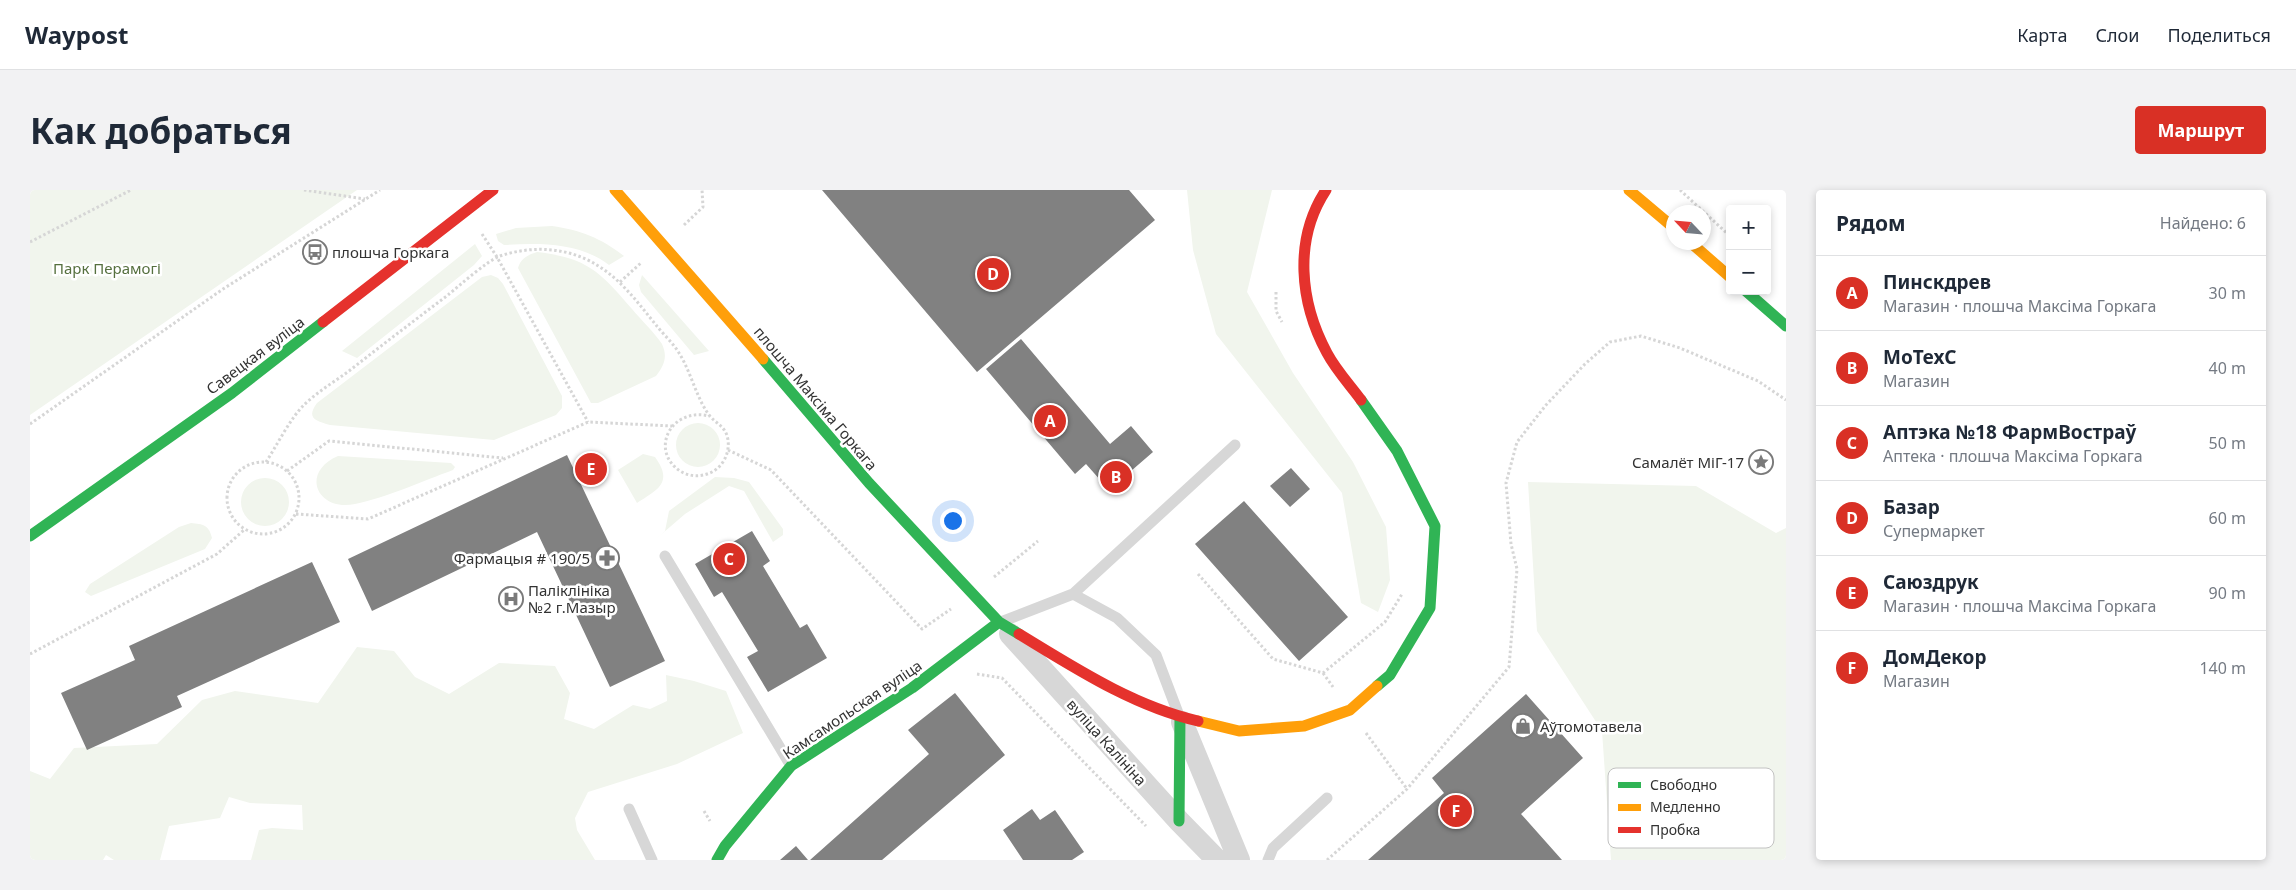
<!DOCTYPE html>
<html lang="ru">
<meta charset="utf-8">
<style>
body{margin:0;font-family:"Noto Sans",sans-serif;background:#f2f2f3;color:#1f2937}
.controls{position:absolute;right:15px;top:15px;display:grid;overflow:hidden;border-radius:5px;box-shadow:0 2px 8px #0003}
.controls button{width:45px;height:45px;display:grid;place-items:center;padding:0;border:0;border-bottom:1px solid #e0e1e3;background:#fff;color:#1f2937;font:25px sans-serif}
.compass{position:absolute;left:1636px;top:15px;width:45px;height:45px;border-radius:50%;background:#fff;box-shadow:0 2px 8px #0003;rotate:296deg}
.you{position:absolute;left:922px;top:330px;width:18px;height:18px;margin:-12px;border:4px solid #fff;border-radius:50%;background:#1a73e8;box-shadow:0 0 0 8px #1a73e833}
.badge{display:grid;place-items:center;width:32px;height:32px;border-radius:50%;background:#d93025;color:#fff;font-size:16px;font-weight:700}
.pin{position:absolute;translate:-50% -50%;border:2px solid #fff;box-shadow:0 1px 5px #0006}
.list{margin:0;padding:0;list-style:none}
h2{display:flex;justify-content:space-between;align-items:center;height:65px;margin:0;padding:0 20px;font-size:21px}
h2 small{font-size:16px;font-weight:400;color:#747a83}
.list li{display:grid;grid-template-columns:32px 1fr auto;gap:15px;align-items:center;box-sizing:border-box;height:75px;padding:0 20px;border-top:1px solid #e0e1e3}
.list b{display:block;font-size:19px;white-space:nowrap}
.list p{margin:0;font-size:16px;white-space:nowrap;color:#747a83}
.list em{font-size:16px;font-style:normal;color:#747a83}
.map{position:relative;flex:none;width:1756px;height:670px;overflow:hidden;border-radius:5px}
header{display:flex;align-items:center;gap:30px;box-sizing:border-box;height:70px;padding:0 25px;background:#fff;border-bottom:1px solid #e0e1e3}
header strong{font-size:24px}
nav{display:flex;gap:28px;margin-inline-start:auto;font-size:18px}
.intro{display:flex;align-items:center;justify-content:space-between;box-sizing:border-box;height:120px;padding:0 30px}
h1{margin:0;font-size:35px}
.button{padding:12px 22px;border-radius:5px;background:#d93025;color:#fff;font-size:18px;font-weight:700}
main{display:flex;gap:30px;padding:0 30px}
aside{flex:1;background:#fff;border-radius:5px;box-shadow:0 2px 8px #0003}
.map>svg:first-child{display:block}
.green{fill:#f1f5ed}
.building{fill:#818181}
.lines{fill:none;stroke-linecap:round;stroke-linejoin:round}
.path{stroke:#d6d6d6;stroke-width:3;stroke-dasharray:2.5 2.5;stroke-linecap:butt}
.lane{stroke:#d7d7d7;stroke-width:11}
.street{stroke:#d7d7d7;stroke-width:22}
.fast{stroke:#30b455;stroke-width:11}
.slow{stroke:#ff9f0a;stroke-width:11}
.jam{stroke:#e5322d;stroke-width:11}
.labels{text-anchor:middle;dominant-baseline:central;stroke-width:5;stroke-linejoin:round;paint-order:stroke}
.poi-label{font-size:15px;fill:#333;stroke:#fff;text-anchor:start}
.park-label{font-size:15px;fill:#56703f;stroke:#fff}
.street-label{font-size:15px;fill:#333;stroke:#fff}
.key{fill:#fff;stroke:#c2c2c2;stroke-width:1}
.key-label{font-size:14px;fill:#333}
</style>
<header>
<strong>Waypost</strong>
<nav><a>Карта</a><a>Слои</a><a>Поделиться</a></nav>
</header>
<div class="intro"><h1>Как добраться</h1><a class="button">Маршрут</a></div>
<main>
<div class="map">
<svg width="1756" height="670" viewBox="0 0 1756 670">
<rect width="100%" height="100%" fill="#fff"/>
<!-- green -->
<path class="green" d="M0 0H327L0 225Z
M1157 0H1242L1217 102 1263 183 1323 272 1356 337 1360 390 1348 422 1331 413 1312 303 1186 144 1163 60Z
M522 36C550 40 571 48 594 66L579 75C549 52 509 53 474 55L468 51 466 44 486 38Z
M445 54 452 66 444 75 327 168 312 161Z
M507 62C558 68 570 82 602 119 612 131 624 142 632 154 638 167 634 176 626 186L568 213H561L488 78C491 68 498 65 507 62Z
M461 85 468 88 473 94 532 206V218L526 225 464 250 300 235C285 231 276 228 287 213L452 87Z
M612 85 679 161 664 165 611 102 609 95Z
M646 255a22 22 0 1 1 44 0a22 22 0 1 1-44 0Z
M613 264 625 267C644 293 627 300 607 313L588 280Z
M308 266 421 273 425 277 423 280C393 291 355 308 325 314 288 322 269 283 308 266Z
M685 287 704 288 719 292 753 339V345L743 352 714 301 699 296 655 324 626 349 635 341 639 321Z
M211 312a24 24 0 1 1 48 0a24 24 0 1 1-48 0Z
M1498 292 1666 296 1746 343 1756 338V670H1581L1572 541 1507 441Z
M161 333C173 334 179 335 182 348L175 359 61 406 55 402 60 394 149 337Z
M327 457 364 461 385 487 419 504 469 473 525 476 540 503 534 529 564 539 603 515 620 519 637 511 636 485 664 491 696 501 713 543 647 574 558 602 545 628 547 640 565 670H221L229 640 242 638 273 640 272 615 220 613 199 607 190 628 139 636 130 670H84L76 665 73 670H0V581L20 589 44 558 127 554 172 510 205 501 288 513Z"/>
<!-- building -->
<path class="building" d="M792 0H1099L1125 30 947 182Z
M991 149 1080 254 1101 236 1123 262 1079 300 1056 274 1045 284 956 179Z
M537 265 635 471 580 497 507 342 342 421 318 369Z
M1261 278 1280 299 1260 317 1240 296Z
M1214 311 1318 427 1269 471 1165 354Z
M722 341 740 371 733 376 770 438 777 434 797 468 738 502 717 467 728 461 692 402 684 407 665 374Z
M282 372 310 432 147 506 152 517 57 560 31 503 105 470 99 456Z
M925 503 975 565 852 670H780L899 564 878 540Z
M1496 504 1553 568 1491 624 1532 670H1338L1414 603 1402 588Z
M1002 619 1010 630 1025 620 1054 662 1042 670H993L973 640Z
M766 656 778 670H750Z"/>
<g class="lines">
<!-- path -->
<path class="path" d="M274 0 335 9
M1650 0 1700 46
M654 35 673 17 672 0
M452 44 467 67 558 232
M0 52 101 0
M590 92 612 72
M1246 102V121L1252 132
M0 234 193 99 350 0
M698 260 741 280 892 439 921 419
M197 308a36 36 0 1 1 72 0a36 36 0 1 1-72 0Z
M236 272C246 257 261 227 274 215 287 202 304 192 319 181 352 155 385 130 418 105 430 95 457 71 470 66 503 55 540 57 570 77 593 92 609 114 626 135 633 144 643 153 649 163 661 182 666 207 679 225 686 234 696 236 698 250 700 265 691 280 677 284 668 287 658 286 650 281 619 260 641 217 679 226
M257 281 299 251 473 268
M266 324 338 329 558 232 642 236
M1168 384 1243 469 1293 483 1355 432 1372 404
M964 387 1008 351
M0 464 187 364 214 340
M1293 483 1303 497
M947 484 972 488 1116 636
M1336 543 1377 599
M674 621 680 631
M1297 670 1377 599 1479 477 1487 379 1481 354 1476 293 1487 252 1516 215 1555 174 1580 152 1611 146 1650 158 1728 191 1756 210"/>
<!-- lane -->
<path class="lane" d="M635 366 761 576
M1043 404 1205 255
M971 432 1043 404 1087 428 1126 465 1148 523
M599 619 622 670
M1238 670 1243 658 1297 608"/>
<!-- street -->
<path class="street" d="M980 444 1149 631 1187 670
M1152 532 1209 670"/>
<!-- fast -->
<path class="fast" d="M1716 101 1756 136
M733 169 839 293 969 432 989 444
M1331 210 1367 261 1405 336 1400 418 1360 485 1347 496
M0 346 202 203 293 132
M1149 631 1150 527
M687 670 695 656 761 576 882 498 969 432"/>
<!-- slow -->
<path class="slow" d="M585 0 733 169
M1599 0 1644 38
M1660 52 1700 87
M1168 531 1209 541 1274 536 1320 520 1347 496"/>
<!-- jam -->
<path class="jam" d="M1296 0C1263 50 1270 113 1297 163 1306 180 1320 195 1331 210
M293 132 463 0
M989 444C1045 478 1103 516 1168 531"/>
</g>
<!-- icons -->
<defs>
<symbol id="bus-ring" viewBox="-11 -11 22 22"><circle r="9.5" fill="#fff" stroke="#7a7a7a" stroke-width="1.5"/><path d="M-5-6H5V4H4V6H2V4H-2V6H-4V4H-5ZM-3.5-4V0h7V-4ZM-3.5 1.2v1.5H-2V1.2ZM2 1.2v1.5H3.5V1.2Z" fill="#7a7a7a"/></symbol>
<symbol id="sight-ring" viewBox="-11 -11 22 22"><circle r="9.5" fill="#fff" stroke="#7a7a7a" stroke-width="1.5"/><path d="M0-6L1.8-2.2L6-1.7L2.9 1.2L3.7 5.4L0 3.3L-3.7 5.4L-2.9 1.2L-6-1.7L-1.8-2.2Z" fill="#7a7a7a"/></symbol>
<symbol id="pharmacy-ring" viewBox="-11 -11 22 22"><circle r="9.5" fill="#fff" stroke="#7a7a7a" stroke-width="1.5"/><path d="M-2-6h4v4h4v4h-4v4h-4v-4h-4v-4h4Z" fill="#7a7a7a"/></symbol>
<symbol id="hospital-ring" viewBox="-11 -11 22 22"><circle r="9.5" fill="#fff" stroke="#7a7a7a" stroke-width="1.5"/><path d="M-5-5h3v3.5h4V-5h3V5h-3V1.5h-4V5h-3Z" fill="#7a7a7a"/></symbol>
<symbol id="shop-ring" viewBox="-11 -11 22 22"><circle r="9.5" fill="#fff" stroke="#7a7a7a" stroke-width="1.5"/><path d="M-5-2.5h2.3a2.7 3.5 0 0 1 5.4 0H5L5.5 6h-11ZM-1.5-2.5h3a1.5 2.3 0 0 0-3 0Z" fill="#7a7a7a"/></symbol>
</defs>
<g fill-rule="evenodd">
<use href="#bus-ring" x="271" y="48" width="28" height="28"/>
<use href="#sight-ring" x="1717" y="258" width="28" height="28"/>
<use href="#pharmacy-ring" x="563" y="354" width="28" height="28"/>
<use href="#hospital-ring" x="467" y="395" width="28" height="28"/>
<use href="#shop-ring" x="1479" y="522" width="28" height="28"/>
</g>
<g class="labels">
<!-- poi labels -->
<g class="poi-label">
<text x="302" y="62">плошча Горкага</text>
<text x="1714" y="272" text-anchor="end">Самалёт МіГ-17</text>
<text x="560" y="368" text-anchor="end">Фармацыя # 190/5</text>
<text x="498" y="400">Паліклініка<tspan x="498" dy="17">№2 г.Мазыр</tspan></text>
<text x="1510" y="536">Аўтомотавела</text>
</g>
<!-- park labels -->
<g class="park-label">
<text x="77" y="78">Парк Перамогі</text>
</g>
<!-- street labels -->
<g class="street-label">
<text transform="translate(225 165) rotate(-37)">Савецкая вуліца</text>
<text transform="translate(786 208) rotate(50)">плошча Максіма Горкага</text>
<text transform="translate(822 519) rotate(-34)">Камсамольская вуліца</text>
<text transform="translate(1077 552) rotate(48)">вуліца Калініна</text>
</g>
</g>
<!-- legend -->
<rect x="1578" y="578" width="166" height="80" rx="8" class="key"/>
<rect x="1588" y="592" width="23" height="6" fill="#30b455"/>
<rect x="1588" y="614" width="23" height="7" fill="#ff9f0a"/>
<rect x="1588" y="637" width="23" height="6" fill="#e5322d"/>
<g class="key-label">
<text x="1620" y="600">Свободно</text>
<text x="1620" y="622">Медленно</text>
<text x="1620" y="645">Пробка</text>
</g>
</svg>
<div class="controls">
<button>+</button>
<button>−</button>
</div>
<svg class="compass" viewBox="-18 -18 36 36"><path d="M0-13l5 13h-10z" fill="#e53935"/><path d="M0 13l5-13h-10z" fill="#747a83"/></svg>
<div class="you"></div>
<div class="pin badge" style="left:1020px;top:231px">A</div>
<div class="pin badge" style="left:1086px;top:287px">B</div>
<div class="pin badge" style="left:699px;top:369px">C</div>
<div class="pin badge" style="left:963px;top:84px">D</div>
<div class="pin badge" style="left:561px;top:279px">E</div>
<div class="pin badge" style="left:1426px;top:621px">F</div>
</div>
<aside>
<h2>Рядом<small>Найдено: 6</small></h2>
<ul class="list">
<li><span class="badge">A</span><div><b>Пинскдрев</b><p>Магазин · плошча Максіма Горкага</p></div><em>30 m</em></li>
<li><span class="badge">B</span><div><b>MoTexC</b><p>Магазин</p></div><em>40 m</em></li>
<li><span class="badge">C</span><div><b>Аптэка №18 ФармВостраў</b><p>Аптека · плошча Максіма Горкага</p></div><em>50 m</em></li>
<li><span class="badge">D</span><div><b>Базар</b><p>Супермаркет</p></div><em>60 m</em></li>
<li><span class="badge">E</span><div><b>Саюздрук</b><p>Магазин · плошча Максіма Горкага</p></div><em>90 m</em></li>
<li><span class="badge">F</span><div><b>ДомДекор</b><p>Магазин</p></div><em>140 m</em></li>
</ul>
</aside>
</main>
